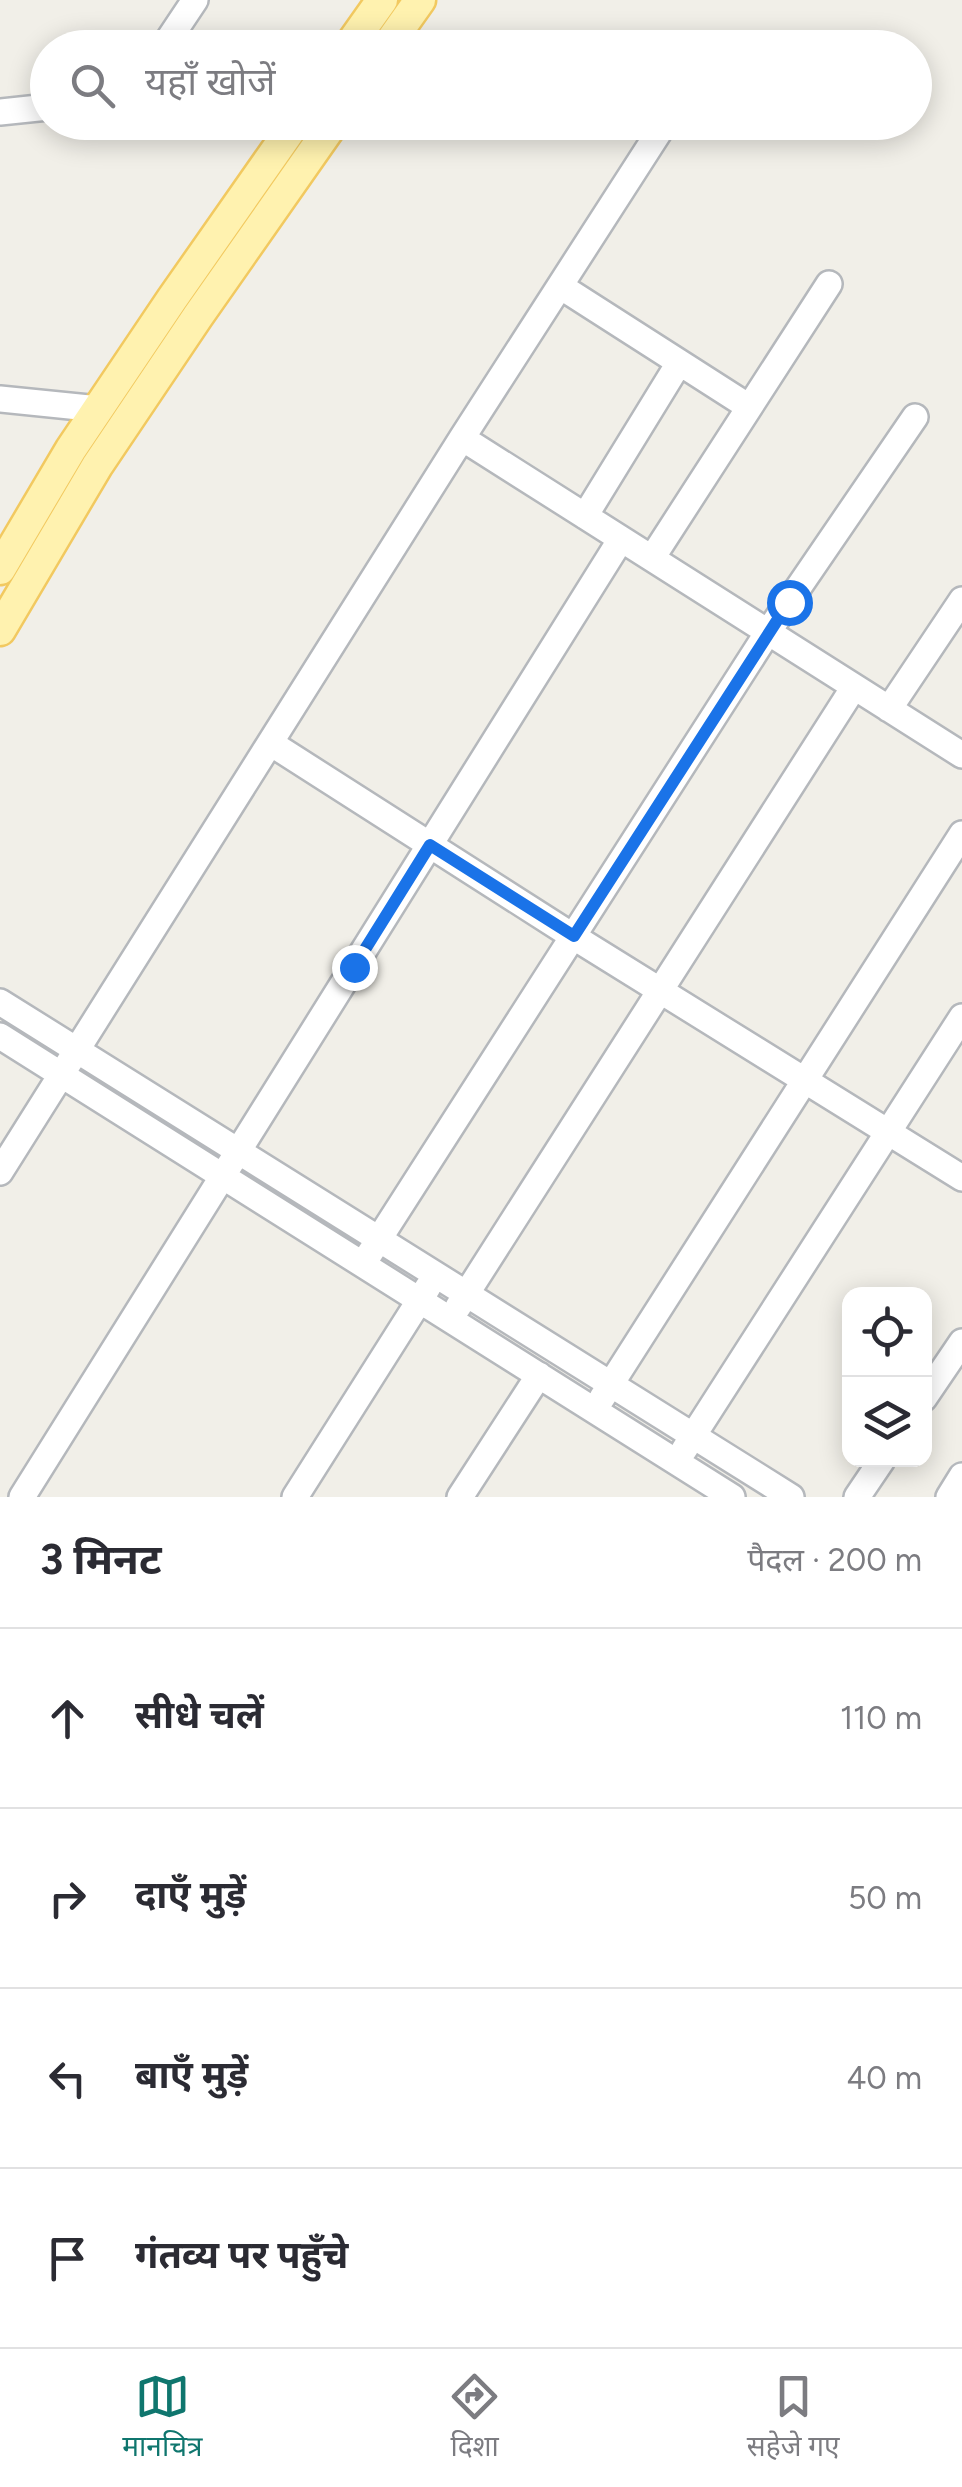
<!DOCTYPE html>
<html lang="hi">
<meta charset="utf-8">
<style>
body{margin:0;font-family:Figtree,"Noto Sans Devanagari",sans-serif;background:#f7f7f7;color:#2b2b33}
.controls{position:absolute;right:30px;bottom:30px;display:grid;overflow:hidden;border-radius:20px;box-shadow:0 5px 25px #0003}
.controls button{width:90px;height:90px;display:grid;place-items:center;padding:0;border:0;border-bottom:2px solid #e1e1e2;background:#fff;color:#2b2b33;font:50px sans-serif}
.stop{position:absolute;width:30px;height:30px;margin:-22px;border:8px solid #1a73e8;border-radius:50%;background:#fff}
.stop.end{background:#1a73e8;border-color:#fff;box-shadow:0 2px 10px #0008}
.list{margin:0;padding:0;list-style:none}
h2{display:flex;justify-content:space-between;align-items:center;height:130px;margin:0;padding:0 40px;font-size:42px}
h2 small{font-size:32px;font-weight:400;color:#7c7c81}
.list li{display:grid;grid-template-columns:65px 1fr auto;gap:30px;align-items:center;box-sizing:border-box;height:180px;padding:0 40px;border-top:2px solid #e1e1e2}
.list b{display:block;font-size:38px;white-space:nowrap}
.list em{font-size:32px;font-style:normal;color:#7c7c81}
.icon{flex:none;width:55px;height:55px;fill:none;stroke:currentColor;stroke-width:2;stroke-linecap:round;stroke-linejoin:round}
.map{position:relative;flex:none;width:962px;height:1497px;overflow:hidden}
.search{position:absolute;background:#fff;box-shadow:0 5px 25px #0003;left:30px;right:30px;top:30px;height:110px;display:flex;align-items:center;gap:25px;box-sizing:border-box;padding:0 35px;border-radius:55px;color:#7c7c81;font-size:38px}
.sheet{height:850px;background:#fff}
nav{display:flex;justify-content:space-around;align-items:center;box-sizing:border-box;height:140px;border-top:2px solid #e1e1e2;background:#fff;font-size:28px;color:#7c7c81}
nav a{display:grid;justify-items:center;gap:5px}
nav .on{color:#0f766e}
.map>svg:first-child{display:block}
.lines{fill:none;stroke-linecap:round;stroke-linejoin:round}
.minor-casing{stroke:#b5b8bc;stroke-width:30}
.major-casing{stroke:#f2c960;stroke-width:35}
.minor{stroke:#fff;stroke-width:25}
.major{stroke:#fff2af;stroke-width:30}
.route{stroke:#1a73e8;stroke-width:12}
</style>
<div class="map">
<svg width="962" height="1497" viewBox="0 0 962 1497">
<rect width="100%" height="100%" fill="#f1efe8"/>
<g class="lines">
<defs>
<path id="minor" d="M163 48 195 0
M0 112 48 107
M560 286 749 407
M0 399 99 409
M462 438 962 755
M585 516 679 363
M652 558 829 284
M889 709 962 600
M272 744 574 937 962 1178
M0 1002 791 1497
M0 1036 732 1497
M0 1172 462 438 659 132
M363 1264 768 632 915 417
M458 1307 854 687
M602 1398 962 834
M924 1398 962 1342
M684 1450 962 1017
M22 1497 621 539
M295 1497 428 1287
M460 1497 539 1375
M857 1497 882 1460
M949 1497 962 1476"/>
<path id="major" d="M348 48 382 0
M386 48 420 0
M0 569 71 449 172 299 296 122
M0 630 97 466 198 316 334 122"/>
</defs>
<!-- minor casing -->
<use href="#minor" class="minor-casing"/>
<!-- major casing -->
<use href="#major" class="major-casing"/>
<!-- minor -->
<use href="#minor" class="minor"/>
<!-- major -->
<use href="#major" class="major"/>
</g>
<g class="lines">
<!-- route -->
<path class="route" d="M354 967 430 845 574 936 789 602"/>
</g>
</svg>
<div class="controls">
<button><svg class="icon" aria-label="locate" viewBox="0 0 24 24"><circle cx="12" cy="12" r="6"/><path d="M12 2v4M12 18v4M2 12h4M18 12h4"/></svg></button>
<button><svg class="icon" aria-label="layers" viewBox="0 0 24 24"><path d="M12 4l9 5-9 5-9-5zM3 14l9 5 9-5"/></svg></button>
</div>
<div class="stop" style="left:789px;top:602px"></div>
<div class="stop end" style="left:354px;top:967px"></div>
<div class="search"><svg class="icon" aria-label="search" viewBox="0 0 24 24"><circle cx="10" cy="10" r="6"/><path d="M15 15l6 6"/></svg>यहाँ खोजें</div>
</div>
<section class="sheet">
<h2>3 मिनट<small>पैदल · 200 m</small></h2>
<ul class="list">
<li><svg class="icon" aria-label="ahead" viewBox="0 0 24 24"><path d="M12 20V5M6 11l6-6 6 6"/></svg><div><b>सीधे चलें</b></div><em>110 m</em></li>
<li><svg class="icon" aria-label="right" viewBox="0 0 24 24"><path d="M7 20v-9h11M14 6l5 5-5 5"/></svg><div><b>दाएँ मुड़ें</b></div><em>50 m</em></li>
<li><svg class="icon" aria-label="left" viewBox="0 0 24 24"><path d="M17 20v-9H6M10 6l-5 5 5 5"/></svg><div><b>बाएँ मुड़ें</b></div><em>40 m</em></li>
<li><svg class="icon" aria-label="arrive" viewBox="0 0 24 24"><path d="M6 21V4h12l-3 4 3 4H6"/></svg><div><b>गंतव्य पर पहुँचे</b></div></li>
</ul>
</section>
<nav>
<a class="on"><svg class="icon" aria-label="map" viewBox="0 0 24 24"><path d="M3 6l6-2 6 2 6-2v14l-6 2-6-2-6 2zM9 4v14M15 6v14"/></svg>मानचित्र</a>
<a><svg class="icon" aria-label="directions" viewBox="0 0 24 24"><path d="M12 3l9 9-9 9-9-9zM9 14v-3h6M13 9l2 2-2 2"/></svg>दिशा</a>
<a><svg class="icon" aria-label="saved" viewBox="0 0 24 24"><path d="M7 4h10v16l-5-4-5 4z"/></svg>सहेजे गए</a>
</nav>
